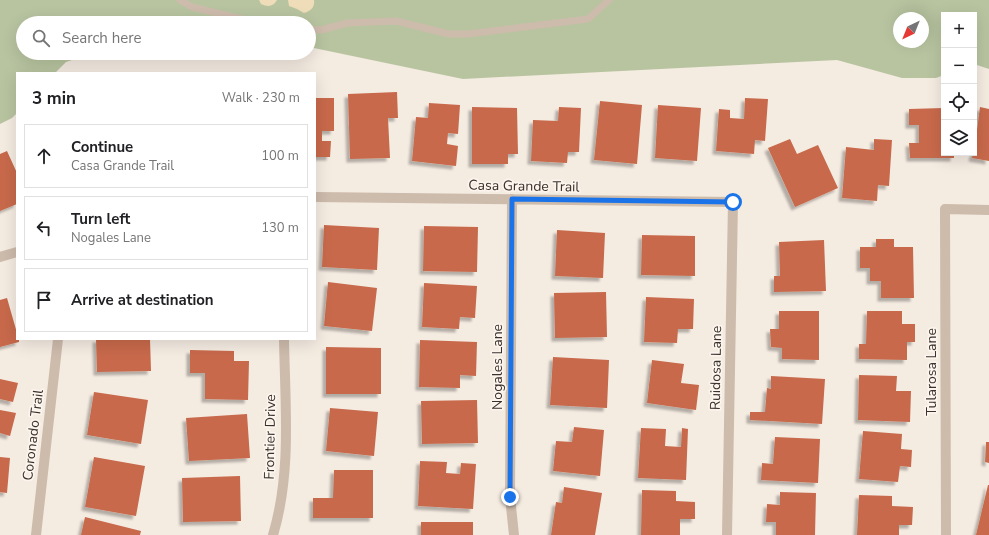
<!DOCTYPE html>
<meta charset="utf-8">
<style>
body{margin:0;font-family:"Nunito Sans",sans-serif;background:#f2f2f2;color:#202124}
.controls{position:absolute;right:12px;top:12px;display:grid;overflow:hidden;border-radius:0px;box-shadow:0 4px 16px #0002}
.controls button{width:36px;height:36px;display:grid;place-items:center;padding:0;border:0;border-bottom:1px solid #e0e0e0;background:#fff;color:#202124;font:20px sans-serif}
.compass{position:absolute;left:893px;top:12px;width:36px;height:36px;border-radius:50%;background:#fff;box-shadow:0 4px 16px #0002;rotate:223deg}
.stop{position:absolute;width:12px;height:12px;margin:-9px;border:3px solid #1a73e8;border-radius:50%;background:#fff}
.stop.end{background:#1a73e8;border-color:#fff;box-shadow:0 1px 4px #0008}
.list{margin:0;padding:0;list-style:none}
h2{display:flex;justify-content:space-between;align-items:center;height:52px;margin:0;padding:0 16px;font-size:17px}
h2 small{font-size:13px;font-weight:400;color:#757577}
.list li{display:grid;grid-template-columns:26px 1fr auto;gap:12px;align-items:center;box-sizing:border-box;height:64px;margin:0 8px 8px;padding:0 8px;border:1px solid #e0e0e0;border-radius:0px}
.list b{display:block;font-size:15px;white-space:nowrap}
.list p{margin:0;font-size:13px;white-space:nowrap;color:#757577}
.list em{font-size:13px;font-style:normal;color:#757577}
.icon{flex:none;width:22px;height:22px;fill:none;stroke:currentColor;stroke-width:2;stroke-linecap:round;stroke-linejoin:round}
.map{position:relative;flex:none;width:989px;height:535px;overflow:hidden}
.search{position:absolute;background:#fff;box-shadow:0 4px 16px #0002;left:16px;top:16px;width:300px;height:44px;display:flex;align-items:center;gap:10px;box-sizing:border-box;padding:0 14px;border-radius:22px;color:#757577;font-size:15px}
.panel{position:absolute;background:#fff;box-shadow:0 4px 16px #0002;left:16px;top:72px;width:300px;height:268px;border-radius:0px}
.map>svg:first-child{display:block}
.green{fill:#b8c4a0;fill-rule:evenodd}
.sand{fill:#efdcb8}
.building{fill:#c8694b;filter:url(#shadow)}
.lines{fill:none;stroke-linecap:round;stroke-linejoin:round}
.service{stroke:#cdbbac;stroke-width:7}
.minor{stroke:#cdbbac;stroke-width:10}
.route{stroke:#1a73e8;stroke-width:5}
.labels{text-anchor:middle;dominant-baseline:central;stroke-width:3.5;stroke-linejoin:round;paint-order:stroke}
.street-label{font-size:14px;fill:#3b302b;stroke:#fbf5ee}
</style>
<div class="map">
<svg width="989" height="535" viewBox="0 0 989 535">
<defs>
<filter id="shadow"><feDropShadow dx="-3.5" dy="3.5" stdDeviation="1" flood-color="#0004"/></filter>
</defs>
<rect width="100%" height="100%" fill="#f4ebe1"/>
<!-- green -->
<path class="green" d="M0 0H989V69L974 64V15H944V75L936 78H902L837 60 463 79 309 47V23H23V53H92L66 62 55 73H17V113L12 118 0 124ZM899 18H923V42H899Z"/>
<!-- sand -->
<path class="sand" d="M259 0H277C273 7 268 7 261 4Z
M288 0H314C315 7 311 11 304 13L297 9 289 6Z"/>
<!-- building -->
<path class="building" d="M397 92 398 118H388L390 158 350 159 348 94Z
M315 98H334V131H322V141H331L330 157H315Z
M745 98 768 99 765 141 755 140 754 154 716 151 719 109 730 110V118L744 119Z
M600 101 642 105 637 164 594 160Z
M429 103 460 105 458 134 448 133 447 144 458 146 456 166 412 161 416 117 428 118Z
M658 105 701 108 697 161 655 158Z
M472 107 517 108 518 154H508V164H472Z
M559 107 581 108 579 152H568L567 163 531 161 533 120 558 121Z
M980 107 989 109V161L972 158 973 153H974Z
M944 108V153H954V158H910L909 143H919V125H909V109Z
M790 139 797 154 818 145 838 188 795 207 768 148Z
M874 139 892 140 889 186 878 185 877 201 842 198 846 147 874 150Z
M7 151 17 173V204L0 211V154Z
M324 225 379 228 377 270 322 267Z
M424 226 478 227 477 272 423 271Z
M557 230 605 233 603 278 555 276Z
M642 235 695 236V276L641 275Z
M876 239H894V247H913L914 298H881V281H870V268H860V247H876Z
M824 240 826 291 774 292V276H780L779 242Z
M328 282 377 288 372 331 324 326Z
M424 283 477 286 475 318 460 317 459 329 422 327Z
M606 292 607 337 555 338 554 293Z
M646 297 694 299 693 329H678L677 343 644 342Z
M7 298 17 333V339H19V342L0 347V300Z
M779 311H819V360L782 359V348L771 347 770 329H779Z
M867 311H902V324H915V342H907V360L859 359V344H866Z
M96 339H150L151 371 97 372Z
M420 340 477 342 476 376 460 375V388L419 387Z
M326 347 381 348V394H326Z
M190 350 234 351V361H249L248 400 205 399V373H190Z
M553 357 609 360 607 408 550 405Z
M652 360 684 364 681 383 699 385 696 410 647 403Z
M859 375 897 376 896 391H911L910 422 858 420Z
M771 376 825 379 822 424 750 420V412H765L767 388 771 389Z
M0 379 18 383 13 402 0 399Z
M94 392 148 400 141 444 87 435Z
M477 400 478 443 422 444 421 401Z
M330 408 378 412 374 456 326 451Z
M0 410 16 413 10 436 0 433Z
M247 414 250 458 189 461 186 418Z
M574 427 604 430 600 476 553 471 556 441 572 442Z
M641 428 666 429 665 446 681 447 682 428 688 429 686 480 638 478Z
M863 431 902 434 901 449 912 450 911 467 900 466 898 482 859 479Z
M775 437 820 439 818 483 761 480 762 463 773 464Z
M986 442H989V463L985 462Z
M0 457 10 458 7 493 0 492Z
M94 457 145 466 136 516 85 507Z
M420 461 447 462 446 473 460 474 461 463 476 464 473 509 418 506Z
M334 470H373V518H313V498H333Z
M240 476 241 521 183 522 182 478Z
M988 485H989V535H976Z
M564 487 602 493 595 535H551L556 502 562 503Z
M642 490 676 491V501L695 502V519H680V535H641Z
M780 492 816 493 815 535H776V522H766L767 504 780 505Z
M859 495 892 496V506L913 507 912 525H899V535H857Z
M85 517 141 531 140 535H81Z
M421 522H473V535H421Z"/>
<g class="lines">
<!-- service -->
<path class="service" d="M180 0 192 7 258 23
M309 29 321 30 347 23 396 21 449 34H468L588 19 609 0"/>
<!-- minor -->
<path class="minor" d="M315 197 733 202 727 535
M512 199 510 497 514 535
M0 257 17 252
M36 535 58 339
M273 535C292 472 285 404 284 339
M946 535 945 209 989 210"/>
</g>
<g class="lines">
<!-- route -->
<path class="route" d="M510 497 512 199 733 202"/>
</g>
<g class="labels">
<!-- street labels -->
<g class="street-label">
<text transform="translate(524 186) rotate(1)">Casa Grande Trail</text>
<text transform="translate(497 367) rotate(-90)">Nogales Lane</text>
<text transform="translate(716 368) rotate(-89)">Ruidosa Lane</text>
<text transform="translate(931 372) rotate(-90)">Tularosa Lane</text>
<text transform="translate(33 435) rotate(-83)">Coronado Trail</text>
<text transform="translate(270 437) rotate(-89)">Frontier Drive</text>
</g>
</g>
</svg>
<div class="controls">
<button>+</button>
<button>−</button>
<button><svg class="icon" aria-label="locate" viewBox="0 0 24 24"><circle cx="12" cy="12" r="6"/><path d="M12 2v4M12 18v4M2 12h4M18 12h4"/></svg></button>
<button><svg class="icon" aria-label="layers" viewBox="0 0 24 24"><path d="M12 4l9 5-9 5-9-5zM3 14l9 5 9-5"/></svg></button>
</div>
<svg class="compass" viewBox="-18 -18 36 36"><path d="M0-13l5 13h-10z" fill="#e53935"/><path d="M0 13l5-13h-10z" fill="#757577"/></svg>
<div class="stop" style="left:733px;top:202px"></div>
<div class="stop end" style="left:510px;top:497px"></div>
<div class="search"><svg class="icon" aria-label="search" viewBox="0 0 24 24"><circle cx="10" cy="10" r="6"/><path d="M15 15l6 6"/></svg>Search here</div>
<section class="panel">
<h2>3 min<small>Walk · 230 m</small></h2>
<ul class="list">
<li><svg class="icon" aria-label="ahead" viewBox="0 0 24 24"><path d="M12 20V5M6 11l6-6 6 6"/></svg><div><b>Continue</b><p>Casa Grande Trail</p></div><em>100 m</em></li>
<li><svg class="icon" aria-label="left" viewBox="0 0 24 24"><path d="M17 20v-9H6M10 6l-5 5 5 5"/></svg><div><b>Turn left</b><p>Nogales Lane</p></div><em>130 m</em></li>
<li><svg class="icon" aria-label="arrive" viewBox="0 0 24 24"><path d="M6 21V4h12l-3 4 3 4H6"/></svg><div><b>Arrive at destination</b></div></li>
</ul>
</section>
</div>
